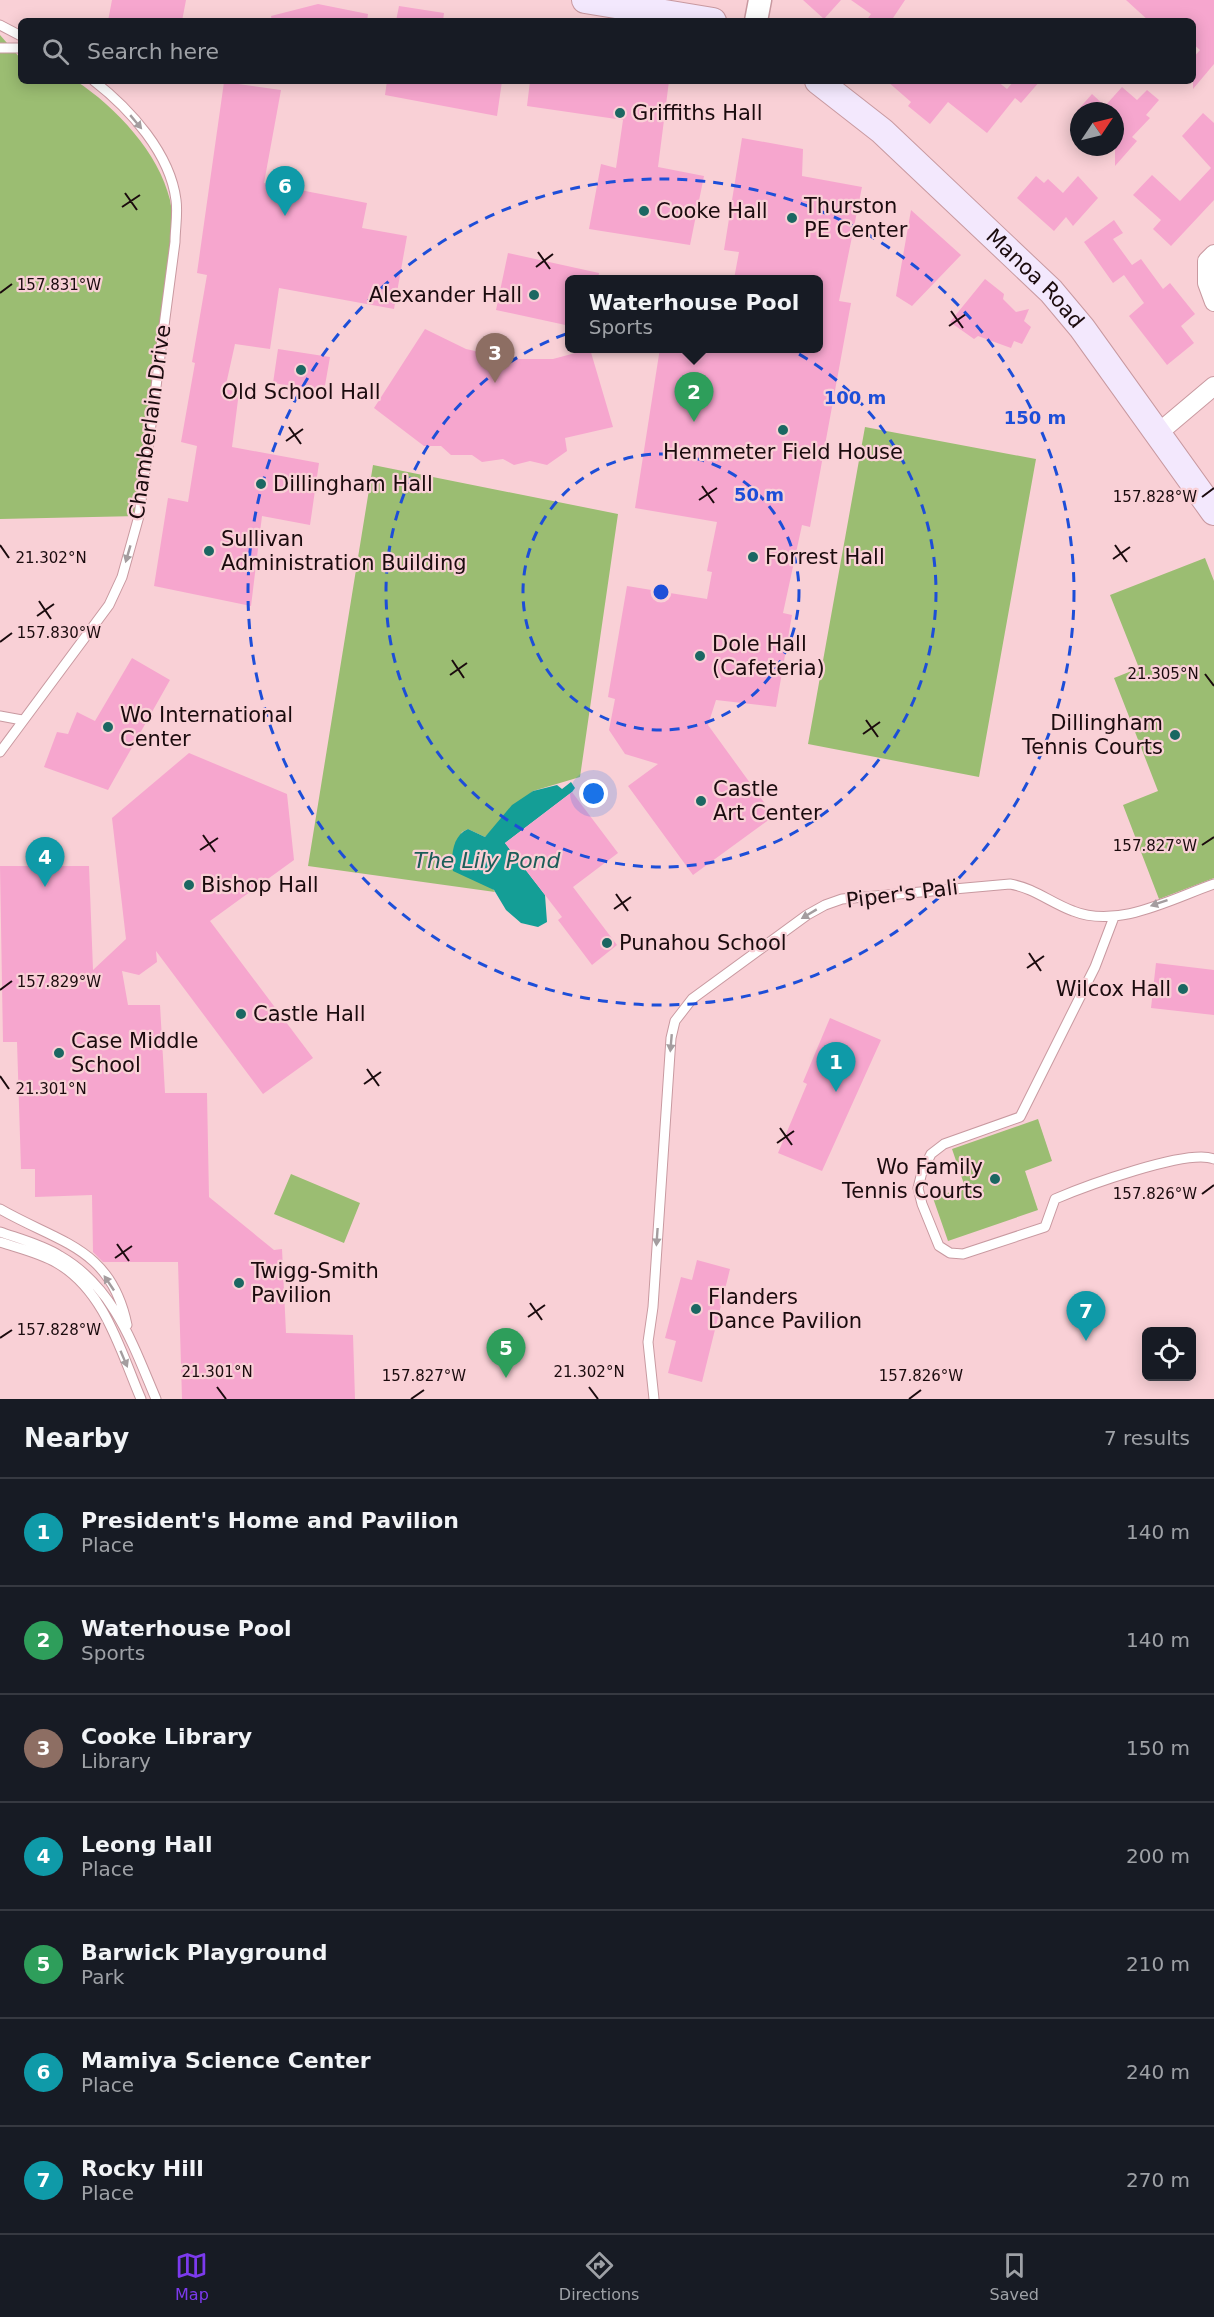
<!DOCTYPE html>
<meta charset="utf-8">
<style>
body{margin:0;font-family:"DejaVu Sans",sans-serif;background:#242831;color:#f1f3f6}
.controls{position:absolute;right:18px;bottom:18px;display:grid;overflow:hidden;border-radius:9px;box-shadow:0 3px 15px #0003}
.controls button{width:54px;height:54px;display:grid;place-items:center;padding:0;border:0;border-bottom:2px solid #363941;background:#171b24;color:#f1f3f6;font:30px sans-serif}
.compass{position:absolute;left:1070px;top:102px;width:54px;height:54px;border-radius:50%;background:#171b24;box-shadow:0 3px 15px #0003;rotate:55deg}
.you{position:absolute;left:594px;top:794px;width:21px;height:21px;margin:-15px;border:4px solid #fff;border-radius:50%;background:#1a73e8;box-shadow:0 0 0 9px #1a73e833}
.badge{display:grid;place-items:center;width:39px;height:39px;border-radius:50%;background:#7c3aed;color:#fff;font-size:20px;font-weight:700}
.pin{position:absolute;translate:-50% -50px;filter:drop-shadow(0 2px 3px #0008)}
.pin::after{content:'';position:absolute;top:32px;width:21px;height:18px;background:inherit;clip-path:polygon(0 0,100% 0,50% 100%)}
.popup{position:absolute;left:565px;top:275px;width:258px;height:78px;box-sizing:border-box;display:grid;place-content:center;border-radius:9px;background:#171b24;filter:drop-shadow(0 2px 4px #0005);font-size:20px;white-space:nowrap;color:#9ea1a6}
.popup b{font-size:22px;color:#f1f3f6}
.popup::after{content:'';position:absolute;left:50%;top:100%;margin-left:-12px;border:12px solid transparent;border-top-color:#171b24}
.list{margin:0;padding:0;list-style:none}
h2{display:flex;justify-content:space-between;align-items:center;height:78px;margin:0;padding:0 24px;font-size:26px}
h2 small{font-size:20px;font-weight:400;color:#9ea1a6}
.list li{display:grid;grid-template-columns:39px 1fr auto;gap:18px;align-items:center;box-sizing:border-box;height:108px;padding:0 24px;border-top:2px solid #363941}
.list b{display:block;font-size:22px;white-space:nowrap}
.list p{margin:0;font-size:20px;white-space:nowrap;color:#9ea1a6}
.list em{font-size:20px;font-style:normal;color:#9ea1a6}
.icon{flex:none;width:33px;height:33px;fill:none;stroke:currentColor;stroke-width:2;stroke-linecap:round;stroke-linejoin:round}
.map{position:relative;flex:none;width:1214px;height:1399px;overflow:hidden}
.search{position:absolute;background:#171b24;box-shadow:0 3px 15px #0003;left:18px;right:18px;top:18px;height:66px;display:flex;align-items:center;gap:15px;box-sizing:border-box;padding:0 21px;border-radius:9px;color:#9ea1a6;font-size:22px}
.sheet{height:834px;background:#171b24}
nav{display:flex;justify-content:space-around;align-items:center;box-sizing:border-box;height:84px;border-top:2px solid #363941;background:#171b24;font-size:16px;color:#9ea1a6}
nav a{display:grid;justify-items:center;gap:3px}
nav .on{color:#7c3aed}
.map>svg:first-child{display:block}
.green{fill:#9bbd72}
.water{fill:#149e96}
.building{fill:#f6a6ce}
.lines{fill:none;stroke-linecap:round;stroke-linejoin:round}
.service-casing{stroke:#c899a0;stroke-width:11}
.minor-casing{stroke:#c899a0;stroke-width:20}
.tertiary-casing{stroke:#c899a0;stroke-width:25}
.secondary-casing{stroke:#c899a0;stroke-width:28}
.service{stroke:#fff;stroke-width:9}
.minor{stroke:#fff;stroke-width:18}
.tertiary{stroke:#fff;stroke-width:22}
.secondary{stroke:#f3e8fd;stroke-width:26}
.oneway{fill:#a49d9f}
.ticks{fill:none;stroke:#1b0b0e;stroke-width:2}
.ring{fill:none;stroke:#1d4ed8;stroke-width:3;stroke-dasharray:10 8}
.poi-dot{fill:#1b6762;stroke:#f9d0d6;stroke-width:2}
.labels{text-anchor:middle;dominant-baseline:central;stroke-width:4.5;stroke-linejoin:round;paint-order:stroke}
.poi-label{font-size:21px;fill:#1b0b0e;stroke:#f9d0d6;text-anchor:start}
.street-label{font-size:21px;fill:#1b0b0e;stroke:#f9d0d6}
.water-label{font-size:22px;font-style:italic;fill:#1b5d58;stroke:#f9d0d6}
.ticks-label{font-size:15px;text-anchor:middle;fill:#1b0b0e;stroke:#f9d0d6;stroke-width:4.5;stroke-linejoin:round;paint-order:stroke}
.centre{fill:#1d4ed8;stroke:#f9d0d6;stroke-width:3}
.ring-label{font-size:18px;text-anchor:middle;font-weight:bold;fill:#1d4ed8;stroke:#f9d0d6;stroke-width:4.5;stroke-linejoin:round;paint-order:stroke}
</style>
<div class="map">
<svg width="1214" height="1399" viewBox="0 0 1214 1399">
<rect width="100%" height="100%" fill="#f9d0d6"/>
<!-- green -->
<path class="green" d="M0 35 21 59V81H76C116 107 159 153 170 200 173 214 173 228 175 242L139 516 0 519Z
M865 427 1036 459 979 777 808 744Z
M373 465 618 514 580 777 533 791 485 837 468 829 462 832 457 842 495 892 308 866Z
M1205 558 1214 581V878L1159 899 1123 805 1158 791 1114 678 1139 668 1110 595Z
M1038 1119 1052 1161 1025 1171 1038 1210 948 1241 933 1198 965 1187 952 1149Z
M291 1174 360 1203 344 1243 274 1214Z"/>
<!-- water -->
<path class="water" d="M571 782 575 788 572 792 505 843 545 895 547 922 538 927 521 923 506 910 494 890 453 871C451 856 452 836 468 829L485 837 512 805 533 791 557 785 562 789Z"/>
<!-- building -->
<path class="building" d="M112 0H186L182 21H108Z
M803 0H841L824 19Z
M851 0H905L891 21H866L871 14Z
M1126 0H1214V64L1193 89V58L1200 50 1193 44V21H1149Z
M318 4 368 14 367 21H272L271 16Z
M399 6 444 13 443 21H396Z
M387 81H502L497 116 385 95Z
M530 81H669L658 167 704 176 690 245 589 229 601 164 616 168 623 120 527 106Z
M887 81H997L1007 89 1014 81H1040L1021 103 1015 98 987 133 948 102 930 124 908 106 911 102Z
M224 82 281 90 264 183 367 203 362 228 407 236 394 309 279 288 270 349 235 344 225 389 239 392 232 447 319 463 310 525 262 516 251 606 154 586 168 498 188 502 197 446 181 442 195 363 192 362 207 275 197 273Z
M1122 87 1137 100 1147 90 1159 100 1146 115 1150 118 1132 137 1137 141 1115 166V111H1077L1092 94 1105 106Z
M1203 113 1214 123V200L1171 246 1153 229 1161 220 1133 195 1152 175 1180 201 1211 168 1182 136Z
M742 138 803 149 802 176 862 187 839 301 851 303 810 527 802 525 783 613 792 615 776 707 716 700 708 725 774 816 693 875 628 786 658 764 625 754 609 730 615 699 608 697 627 586 707 599 712 572 707 571 717 522 635 508 660 348H819V279H734L739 252 724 250Z
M1036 176 1044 183 1048 179 1063 193 1078 176 1098 198 1073 226 1066 217 1054 231 1017 198Z
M911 210 961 255 912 306 896 296Z
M1114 220 1123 233 1113 239 1132 265 1141 259 1163 289 1170 283 1195 314 1181 326 1194 343 1167 365 1129 316 1144 303 1124 275 1113 283 1084 242Z
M508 253 599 273 598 279H570V326L496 310Z
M985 279 1004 294 1003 299 1016 312 1029 309 1024 321 1031 327 1022 344 1014 341 1011 348 978 336 974 339 950 322Z
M425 329 466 349 511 359H553L590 349 613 427 565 438 567 451 547 465 530 461 514 465 503 459 482 462 472 455H451L441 446H424L374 408Z
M278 349 330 357 324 391 273 383Z
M132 658 170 680 108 790 44 767 57 732 68 734 77 712 95 721Z
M189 753 287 794 294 860 210 921 313 1058 263 1094 156 951 157 962 139 975 122 971 128 1005H160L165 1093H207L209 1197 274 1250 282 1249 286 1333 353 1335 355 1399H182L178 1262H103L93 1252 92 1195 35 1197V1169H21L17 1042H3L0 866H89L93 970 126 939 112 818Z
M572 792 618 853 573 887 617 945 592 965 558 920 562 917 505 843Z
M1156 963 1214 970V1015L1151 1008Z
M830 1018 881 1040 822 1171 778 1153 807 1084 803 1082Z
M697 1260 730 1269 702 1382 668 1373 676 1341 665 1338 681 1277 692 1280Z"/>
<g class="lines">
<defs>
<path id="service" d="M0 25 21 36
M0 48H21
M0 716 22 720
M0 752 109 605 122 577 139 516 175 242C175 229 178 214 176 200 170 153 130 109 94 81
M1114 917 1095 967 1020 1117 944 1144 931 1154 922 1172 918 1188 922 1204 939 1246 950 1253 963 1254 1045 1227 1055 1199C1083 1187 1188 1148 1214 1159
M0 1209C59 1243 111 1247 127 1325
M0 1232C20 1239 43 1245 60 1256 114 1287 133 1345 156 1399
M0 1242C18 1248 40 1253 57 1263 105 1291 120 1350 141 1399
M654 1399 648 1342 653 1307 671 1038 675 1021 692 999 807 915 825 905 842 899 1010 884C1034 888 1051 903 1073 911 1118 929 1171 899 1214 884"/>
<path id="minor" d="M1214 254 1207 261V283L1214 302
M1157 434 1214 386"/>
<path id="tertiary" d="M756 21 760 0"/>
<g id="secondary">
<path d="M585 0 713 21"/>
<path id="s1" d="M818 81 882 131 1051 291 1082 328 1214 512"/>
</g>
</defs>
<!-- service casing -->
<use href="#service" class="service-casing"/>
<!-- minor casing -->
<use href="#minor" class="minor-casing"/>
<!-- tertiary casing -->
<use href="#tertiary" class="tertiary-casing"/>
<!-- secondary casing -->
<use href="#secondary" class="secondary-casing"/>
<!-- service -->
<use href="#service" class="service"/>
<!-- minor -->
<use href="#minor" class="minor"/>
<!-- tertiary -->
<use href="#tertiary" class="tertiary"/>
<!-- secondary -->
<use href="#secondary" class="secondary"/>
</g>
<!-- one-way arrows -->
<defs><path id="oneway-solid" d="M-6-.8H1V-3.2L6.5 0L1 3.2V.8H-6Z" transform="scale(1.5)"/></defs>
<g class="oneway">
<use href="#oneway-solid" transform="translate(136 122) rotate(50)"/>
<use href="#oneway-solid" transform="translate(128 554) rotate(106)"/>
<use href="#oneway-solid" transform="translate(1159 903) rotate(161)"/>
<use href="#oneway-solid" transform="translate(809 914) rotate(149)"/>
<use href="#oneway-solid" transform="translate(671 1043) rotate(95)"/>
<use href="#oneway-solid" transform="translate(657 1237) rotate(94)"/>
<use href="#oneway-solid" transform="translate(109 1283) rotate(-124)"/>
<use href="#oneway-solid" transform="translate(124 1359) rotate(67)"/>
</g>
<!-- ticks -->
<path class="ticks" d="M125 193 137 210M122 207 140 195M538 252 550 269M536 267 553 254M0 293 12 284M951 311 963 328M949 326 966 314M289 427 301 444M286 441 303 429M702 486 714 503M1202 497 1214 488M699 500 717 488M0 545 9 558M1115 545 1127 562M1113 559 1130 547M39 601 51 619M37 616 54 604M0 642 12 633M452 660 464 678M1205 674 1214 686M450 675 467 663M866 720 878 737M863 734 880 722M203 835 215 852M1202 845 1214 837M200 850 218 838M616 894 628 911M614 909 631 897M1029 953 1041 971M1027 968 1044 956M0 990 12 981M367 1069 379 1086M0 1076 9 1089M364 1084 381 1072M780 1128 792 1145M777 1143 794 1131M1202 1194 1214 1185M117 1244 129 1261M115 1258 132 1246M530 1303 542 1320M528 1317 545 1305M0 1338 12 1330M217 1387 226 1399M589 1387 598 1399M411 1399 424 1390M909 1399 921 1390"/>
<!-- distance rings -->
<g class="ring">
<circle cx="661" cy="592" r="138"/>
<circle cx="661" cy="592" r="275"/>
<circle cx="661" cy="592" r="413"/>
</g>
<!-- markers -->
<g class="poi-dot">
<circle cx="620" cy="113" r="6"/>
<circle cx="644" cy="211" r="6"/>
<circle cx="792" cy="218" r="6"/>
<circle cx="534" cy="295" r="6"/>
<circle cx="301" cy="370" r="6"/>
<circle cx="783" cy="430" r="6"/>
<circle cx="261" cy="484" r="6"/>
<circle cx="209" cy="551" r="6"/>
<circle cx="753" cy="557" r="6"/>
<circle cx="700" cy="656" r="6"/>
<circle cx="108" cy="727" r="6"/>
<circle cx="1175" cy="735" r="6"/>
<circle cx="701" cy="801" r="6"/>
<circle cx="189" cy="885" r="6"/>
<circle cx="607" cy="943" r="6"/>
<circle cx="1183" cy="989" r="6"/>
<circle cx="241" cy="1014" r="6"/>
<circle cx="59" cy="1053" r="6"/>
<circle cx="995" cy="1179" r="6"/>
<circle cx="239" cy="1283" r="6"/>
<circle cx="696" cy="1309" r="6"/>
</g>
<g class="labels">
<!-- poi labels -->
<g class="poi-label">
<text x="632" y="113">Griffiths Hall</text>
<text x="804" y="206">Thurston<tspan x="804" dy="24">PE Center</tspan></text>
<text x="656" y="211">Cooke Hall</text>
<text x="522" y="295" text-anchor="end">Alexander Hall</text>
<text x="301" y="392" text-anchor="middle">Old School Hall</text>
<text x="783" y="452" text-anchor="middle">Hemmeter Field House</text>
<text x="273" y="484">Dillingham Hall</text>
<text x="221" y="539">Sullivan<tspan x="221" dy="24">Administration Building</tspan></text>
<text x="765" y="557">Forrest Hall</text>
<text x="712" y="644">Dole Hall<tspan x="712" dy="24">(Cafeteria)</tspan></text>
<text x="120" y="715">Wo International<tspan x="120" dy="24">Center</tspan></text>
<text x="1163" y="723" text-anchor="end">Dillingham<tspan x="1163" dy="24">Tennis Courts</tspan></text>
<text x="713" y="789">Castle<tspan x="713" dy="24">Art Center</tspan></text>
<text x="201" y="885">Bishop Hall</text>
<text x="619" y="943">Punahou School</text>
<text x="1171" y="989" text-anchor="end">Wilcox Hall</text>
<text x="253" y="1014">Castle Hall</text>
<text x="71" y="1041">Case Middle<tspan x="71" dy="24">School</tspan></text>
<text x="983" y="1167" text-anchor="end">Wo Family<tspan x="983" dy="24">Tennis Courts</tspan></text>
<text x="251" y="1271">Twigg-Smith<tspan x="251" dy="24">Pavilion</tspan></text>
<text x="708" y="1297">Flanders<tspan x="708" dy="24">Dance Pavilion</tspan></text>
</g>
<!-- street labels -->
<g class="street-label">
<text stroke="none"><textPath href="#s1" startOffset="294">Manoa Road</textPath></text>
<text transform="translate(150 422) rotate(-82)">Chamberlain Drive</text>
<text transform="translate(902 894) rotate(-7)">Piper's Pali</text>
</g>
<!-- water labels -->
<g class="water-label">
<text x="487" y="860">The Lily Pond</text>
</g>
</g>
<g class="ticks-label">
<text x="59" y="290">157.831°W</text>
<text x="1155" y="502">157.828°W</text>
<text x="51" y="563">21.302°N</text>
<text x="59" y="638">157.830°W</text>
<text x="1163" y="679">21.305°N</text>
<text x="1155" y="851">157.827°W</text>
<text x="59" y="987">157.829°W</text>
<text x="51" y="1094">21.301°N</text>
<text x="1155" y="1199">157.826°W</text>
<text x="59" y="1335">157.828°W</text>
<text x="217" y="1377">21.301°N</text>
<text x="589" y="1377">21.302°N</text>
<text x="424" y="1381">157.827°W</text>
<text x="921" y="1381">157.826°W</text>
</g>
<circle cx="661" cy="592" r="9" class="centre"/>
<g class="ring-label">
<text x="855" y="404">100 m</text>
<text x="1035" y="424">150 m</text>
<text x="759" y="501">50 m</text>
</g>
</svg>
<div class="controls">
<button><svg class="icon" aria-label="locate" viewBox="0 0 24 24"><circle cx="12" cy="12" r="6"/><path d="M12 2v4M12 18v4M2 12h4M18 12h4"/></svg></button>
</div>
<svg class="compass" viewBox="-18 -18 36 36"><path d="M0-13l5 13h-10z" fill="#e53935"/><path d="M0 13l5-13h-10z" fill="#9ea1a6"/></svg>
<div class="you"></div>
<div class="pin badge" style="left:836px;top:1092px;background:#0f9aa8">1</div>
<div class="pin badge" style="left:694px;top:422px;background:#2e9e5b">2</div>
<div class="popup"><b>Waterhouse Pool</b>Sports</div>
<div class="pin badge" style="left:495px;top:383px;background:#8d6e63">3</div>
<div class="pin badge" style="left:45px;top:887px;background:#0f9aa8">4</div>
<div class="pin badge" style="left:506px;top:1378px;background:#2e9e5b">5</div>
<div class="pin badge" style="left:285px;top:216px;background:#0f9aa8">6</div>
<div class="pin badge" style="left:1086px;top:1341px;background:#0f9aa8">7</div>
<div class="search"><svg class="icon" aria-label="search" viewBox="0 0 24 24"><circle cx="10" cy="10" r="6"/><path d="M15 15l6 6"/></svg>Search here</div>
</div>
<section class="sheet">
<h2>Nearby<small>7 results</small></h2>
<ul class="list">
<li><span class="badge" style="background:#0f9aa8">1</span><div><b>President's Home and Pavilion</b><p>Place</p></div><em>140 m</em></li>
<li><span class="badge" style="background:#2e9e5b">2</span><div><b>Waterhouse Pool</b><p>Sports</p></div><em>140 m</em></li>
<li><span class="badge" style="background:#8d6e63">3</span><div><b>Cooke Library</b><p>Library</p></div><em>150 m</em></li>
<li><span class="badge" style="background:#0f9aa8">4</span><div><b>Leong Hall</b><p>Place</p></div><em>200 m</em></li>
<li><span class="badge" style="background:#2e9e5b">5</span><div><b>Barwick Playground</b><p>Park</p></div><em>210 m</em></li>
<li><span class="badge" style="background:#0f9aa8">6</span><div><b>Mamiya Science Center</b><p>Place</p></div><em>240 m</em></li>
<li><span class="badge" style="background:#0f9aa8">7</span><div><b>Rocky Hill</b><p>Place</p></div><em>270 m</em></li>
</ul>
</section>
<nav>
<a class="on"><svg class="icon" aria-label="map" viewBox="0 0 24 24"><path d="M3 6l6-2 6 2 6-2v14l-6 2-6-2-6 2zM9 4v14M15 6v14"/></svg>Map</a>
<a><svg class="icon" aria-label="directions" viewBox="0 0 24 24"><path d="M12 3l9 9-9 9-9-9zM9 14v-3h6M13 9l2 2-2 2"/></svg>Directions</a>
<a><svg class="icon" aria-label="saved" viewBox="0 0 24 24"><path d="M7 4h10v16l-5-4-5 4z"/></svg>Saved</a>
</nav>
